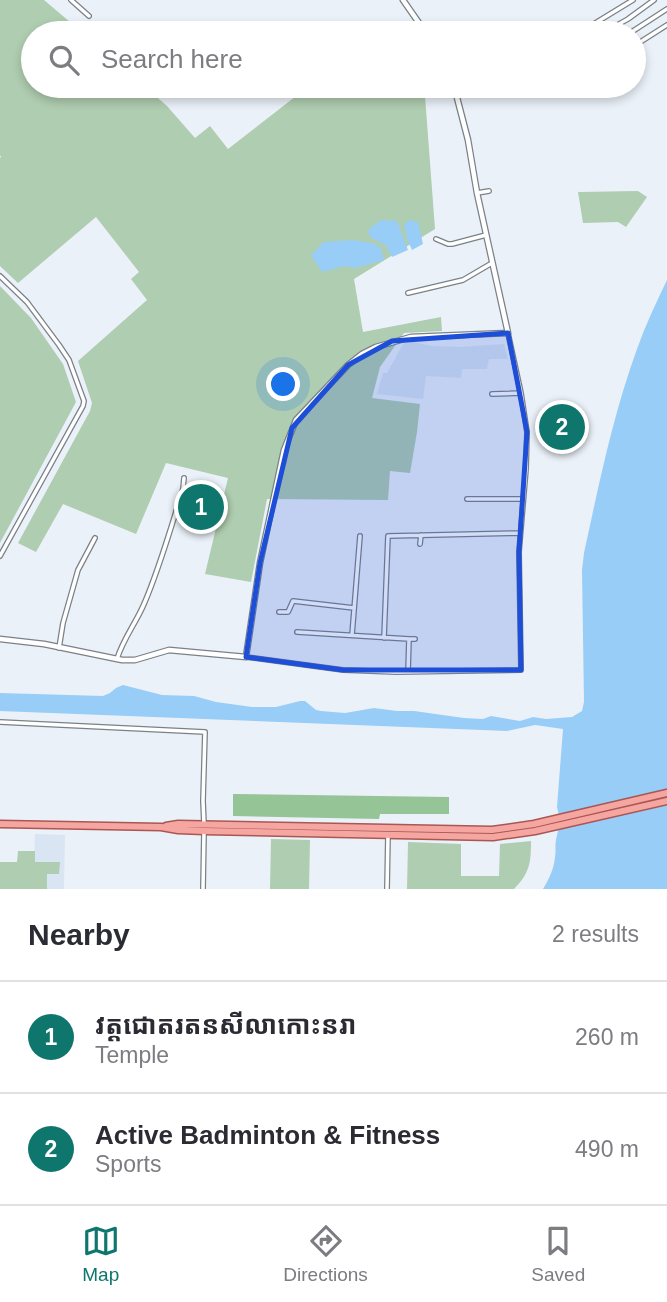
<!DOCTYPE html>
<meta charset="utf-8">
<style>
body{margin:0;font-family:Helvetica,"Noto Sans Khmer",sans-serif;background:#f7f7f7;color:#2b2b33}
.you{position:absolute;left:284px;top:385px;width:24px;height:24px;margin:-18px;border:5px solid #fff;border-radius:50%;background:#1a73e8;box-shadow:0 0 0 10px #1a73e833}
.badge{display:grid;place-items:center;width:46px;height:46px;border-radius:50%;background:#0f766e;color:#fff;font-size:23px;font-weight:700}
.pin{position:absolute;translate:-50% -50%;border:4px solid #fff;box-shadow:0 2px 7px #0006}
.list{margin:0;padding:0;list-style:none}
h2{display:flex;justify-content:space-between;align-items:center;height:91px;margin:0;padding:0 28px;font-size:30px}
h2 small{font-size:23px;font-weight:400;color:#7c7c81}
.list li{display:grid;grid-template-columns:46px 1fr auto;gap:21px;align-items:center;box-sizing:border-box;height:112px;padding:0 28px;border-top:2px solid #e1e1e2}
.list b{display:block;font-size:26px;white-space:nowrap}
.list p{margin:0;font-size:23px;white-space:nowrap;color:#7c7c81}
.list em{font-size:23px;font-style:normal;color:#7c7c81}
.icon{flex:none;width:38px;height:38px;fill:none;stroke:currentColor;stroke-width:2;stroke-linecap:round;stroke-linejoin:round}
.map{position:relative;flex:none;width:667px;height:889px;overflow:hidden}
.search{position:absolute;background:#fff;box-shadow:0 4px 10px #0003;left:21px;right:21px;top:21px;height:77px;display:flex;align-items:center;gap:18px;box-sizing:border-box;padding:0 24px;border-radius:38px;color:#7c7c81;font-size:26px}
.sheet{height:315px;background:#fff}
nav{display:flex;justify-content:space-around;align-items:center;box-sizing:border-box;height:98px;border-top:2px solid #e1e1e2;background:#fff;font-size:19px;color:#7c7c81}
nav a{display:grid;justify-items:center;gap:4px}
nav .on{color:#0f766e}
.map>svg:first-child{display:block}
.built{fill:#d9e5f2}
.green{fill:#afcdb0}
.forest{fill:#95c497}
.water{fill:#97cdf6}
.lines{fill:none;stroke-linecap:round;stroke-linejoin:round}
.minor-casing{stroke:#7b8187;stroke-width:6}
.tertiary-casing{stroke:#7b8187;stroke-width:7}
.primary-casing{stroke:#aa5652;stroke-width:9}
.minor{stroke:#fff;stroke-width:3.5}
.tertiary{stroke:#fff;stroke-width:4.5}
.primary{stroke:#f5a6a1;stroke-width:6}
.marked{fill:#1d4ed8;fill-opacity:0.2;stroke:#1d4ed8;stroke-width:5;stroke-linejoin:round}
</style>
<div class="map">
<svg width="667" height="889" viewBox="0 0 667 889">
<rect width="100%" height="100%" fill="#ebf1f9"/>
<!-- built -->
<path class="built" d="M408 341 432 346 458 347 504 344 508 359H489L487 369H462L461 378 426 376 423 399 377 394 383 373H387L403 344Z
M35 834 65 835 64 889H47V874L34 862Z"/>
<!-- green -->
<path class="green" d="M0 0H44L83 33H33V86H144L167 106 195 138 210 126 228 149 309 86H335L337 88 340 86H419L425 96 435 229 354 279 363 332 441 317 442 331 404 333 380 367 372 398 420 404 417 432 410 473 390 471 388 500 267 499 251 582 205 574 228 478 166 463 136 534 63 504 36 552 18 543 90 411 92 403 78 361 147 300 131 279 139 272 96 217 18 283 0 266V158L1 157 0 155Z
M638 191 647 197 626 227 618 222 583 223 578 192Z
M0 286 31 318 63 364 76 402 0 543Z
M271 839 310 840 309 889H270Z
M531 841C531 862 530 873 514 889H407L408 842 461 844V876H499L500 844Z
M18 851H35V862H60L59 874H47V889H0V862H17Z"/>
<!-- forest -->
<path class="forest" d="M233 794 449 797V814H380L379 819 233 816Z"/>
<!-- water -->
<path class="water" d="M412 219 413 221 418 222 423 244 412 250 407 239 404 224Z
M381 220 397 221 408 250 392 257 386 245 371 238 368 230Z
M352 240 372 243 381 248 384 260 355 268 345 266 322 272 311 255 324 242Z
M667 280V889H543C549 879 554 869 555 857 556 852 555 845 556 840 559 826 561 821 557 807L563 729 535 725 507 731 0 711V693L103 696 110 693 116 688 123 685 162 695 194 696 216 702 252 707H276L300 701H305L316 710 321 711 345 713 374 708 397 711H414L464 718 483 719 491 716 520 721 533 717 546 719 572 717 582 711 584 702 582 570 584 553C599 484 613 415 637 349 645 326 656 303 667 280Z"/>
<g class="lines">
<defs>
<path id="minor" d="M71 0 89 16
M579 33 633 0
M603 33 628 19 654 0
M630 33 667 9
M634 46 667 25
M477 193 489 191
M436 239 448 244H452L486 235
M0 276 27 302 59 345 69 360 84 401 83 406 0 556
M408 293 463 280 492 263
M492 394 521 393
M467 499H523
M420 544 421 535
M279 612H288L293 601 354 608
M297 632 409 639
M352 635 360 536
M384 638 388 536 520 533
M59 648 63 623 78 570 95 538
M246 657 343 670 396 672 521 670 519 552 526 469 527 432 521 393 508 333
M117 659C123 639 136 623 144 604 160 567 171 527 183 489L184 478
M408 672 409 639H415
M0 722 205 732 203 801 204 824
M203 889 204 832
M387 889 388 835"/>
<path id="tertiary" d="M403 0 426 33
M0 639 44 644 122 660H135L169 650 246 657 260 563 284 450 296 420 348 365 362 354 376 347 411 337 508 333 477 193 468 140 454 86"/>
<path id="primary" d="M0 824 161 827 178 830 204 831 493 837 535 831 667 801
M166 826 178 824 492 830 534 824 667 793"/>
</defs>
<!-- minor casing -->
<use href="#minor" class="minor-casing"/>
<!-- tertiary casing -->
<use href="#tertiary" class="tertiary-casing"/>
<!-- primary casing -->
<use href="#primary" class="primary-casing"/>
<!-- minor -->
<use href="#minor" class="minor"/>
<!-- tertiary -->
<use href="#tertiary" class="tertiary"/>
<!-- primary -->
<use href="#primary" class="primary"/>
</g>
<!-- marked area -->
<path class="marked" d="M508 333 527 432 519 552 521 670H343L246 657 260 563 292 428 348 365 392 341Z"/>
</svg>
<div class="you"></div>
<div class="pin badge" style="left:201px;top:507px">1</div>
<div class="pin badge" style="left:562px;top:427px">2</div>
<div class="search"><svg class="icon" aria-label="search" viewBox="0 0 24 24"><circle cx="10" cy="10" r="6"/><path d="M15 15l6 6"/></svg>Search here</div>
</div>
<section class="sheet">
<h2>Nearby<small>2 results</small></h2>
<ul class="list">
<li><span class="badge">1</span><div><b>វត្តជោតរតនសីលាកោះនរា</b><p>Temple</p></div><em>260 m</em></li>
<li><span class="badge">2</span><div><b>Active Badminton &amp; Fitness</b><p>Sports</p></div><em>490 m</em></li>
</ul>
</section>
<nav>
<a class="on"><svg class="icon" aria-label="map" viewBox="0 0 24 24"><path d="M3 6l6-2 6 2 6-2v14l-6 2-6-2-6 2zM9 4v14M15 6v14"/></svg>Map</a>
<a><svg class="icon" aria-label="directions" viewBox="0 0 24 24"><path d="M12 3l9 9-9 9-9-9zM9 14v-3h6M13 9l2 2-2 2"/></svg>Directions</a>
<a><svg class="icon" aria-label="saved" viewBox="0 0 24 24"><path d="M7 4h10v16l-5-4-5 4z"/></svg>Saved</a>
</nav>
